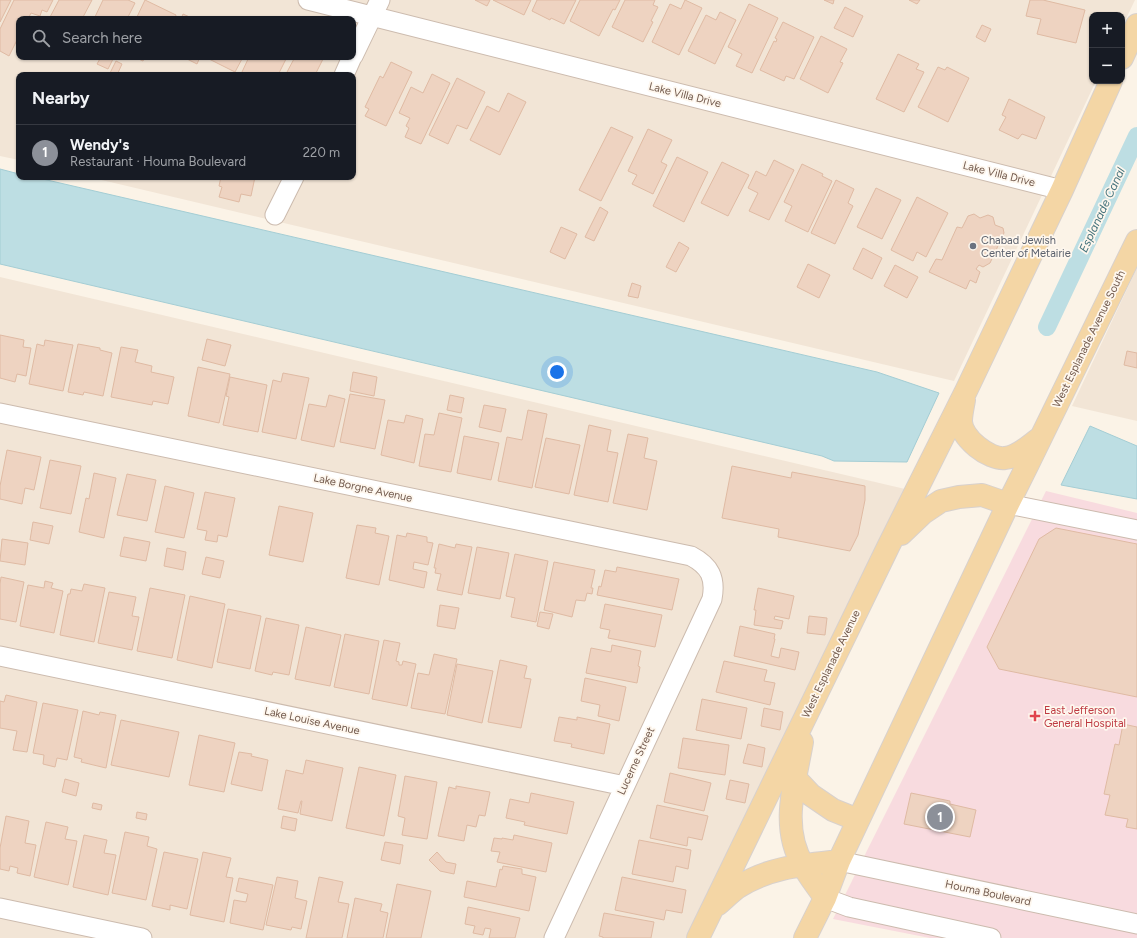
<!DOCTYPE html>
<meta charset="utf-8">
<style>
body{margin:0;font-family:Figtree,sans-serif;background:#20242c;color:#f1f3f6}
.controls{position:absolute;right:12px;top:12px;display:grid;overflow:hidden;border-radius:8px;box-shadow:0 1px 3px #0004}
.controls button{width:36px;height:36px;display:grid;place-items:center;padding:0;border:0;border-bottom:1px solid #363941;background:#171b24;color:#f1f3f6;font:20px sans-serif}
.you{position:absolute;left:557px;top:372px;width:14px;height:14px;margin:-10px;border:3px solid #fff;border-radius:50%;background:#1a73e8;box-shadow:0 0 0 6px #1a73e833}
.badge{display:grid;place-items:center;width:26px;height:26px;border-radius:50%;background:#8c9099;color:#fff;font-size:13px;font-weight:700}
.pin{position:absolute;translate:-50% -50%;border:2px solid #fff;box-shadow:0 1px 4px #0006}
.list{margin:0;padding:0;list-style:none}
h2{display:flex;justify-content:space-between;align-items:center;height:52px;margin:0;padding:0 16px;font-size:17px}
h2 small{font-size:13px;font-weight:400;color:#9ea1a6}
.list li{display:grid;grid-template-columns:26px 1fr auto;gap:12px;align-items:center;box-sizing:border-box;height:56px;padding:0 16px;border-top:1px solid #363941}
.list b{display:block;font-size:15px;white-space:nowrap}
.list p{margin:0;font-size:13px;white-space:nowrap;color:#9ea1a6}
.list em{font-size:13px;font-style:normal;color:#9ea1a6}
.icon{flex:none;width:22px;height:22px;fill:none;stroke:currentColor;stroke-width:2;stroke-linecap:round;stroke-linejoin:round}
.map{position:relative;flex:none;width:1137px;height:938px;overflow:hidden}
.search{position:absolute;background:#171b24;box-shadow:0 1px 3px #0004;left:16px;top:16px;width:340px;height:44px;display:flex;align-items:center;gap:10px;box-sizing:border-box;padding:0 14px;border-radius:8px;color:#9ea1a6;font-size:15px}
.panel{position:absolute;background:#171b24;box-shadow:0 1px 3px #0004;left:16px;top:72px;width:340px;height:108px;border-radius:8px}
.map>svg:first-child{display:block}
.residential{fill:#f2e5d6;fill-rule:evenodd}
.medical{fill:#f8dbdf}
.water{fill:#bddee3;stroke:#a4cdd4}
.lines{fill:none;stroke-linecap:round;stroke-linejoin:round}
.canal{stroke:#bddee3;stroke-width:18}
.building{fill:#eed3c1;stroke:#dfbaa3}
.minor-casing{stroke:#ccbbae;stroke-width:21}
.major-casing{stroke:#d8d1cd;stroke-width:24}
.minor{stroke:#fff;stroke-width:19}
.major{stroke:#f4d6a5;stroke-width:22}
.worship-dot{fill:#6b7280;stroke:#fef7ee;stroke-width:1.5}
.health-dot{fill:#e0444e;stroke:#fef7ee;stroke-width:1.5}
.labels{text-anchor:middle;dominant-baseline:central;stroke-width:3.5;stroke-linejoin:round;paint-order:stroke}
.street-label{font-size:11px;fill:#735b4e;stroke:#fef7ee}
.worship-label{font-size:11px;fill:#5b616d;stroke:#fef7ee;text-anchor:start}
.health-label{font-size:11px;fill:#be3a42;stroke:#fef7ee;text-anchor:start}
.water-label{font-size:12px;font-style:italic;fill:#46747d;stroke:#fef7ee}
</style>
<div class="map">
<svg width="1137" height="938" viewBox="0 0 1137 938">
<rect width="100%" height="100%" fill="#fbf3e7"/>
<!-- residential -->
<path class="residential" d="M0 0H1135L1122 27V15H1092V81H1096L954 381 89 177H353V75H19V160L0 156ZM19 19H353V57H19Z
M1137 268V421L1072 406Z
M0 277 905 489 691 938H0Z"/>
<!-- medical -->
<path class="medical" d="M1046 491 1137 513V938H930L833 919Z"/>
<!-- water -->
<path class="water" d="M0 169 19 174V177H34L877 372 939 393 907 462 834 461 822 456 0 264Z
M1090 426 1137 446V499L1061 485Z"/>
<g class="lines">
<!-- canal -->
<path class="canal" d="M1047 327 1137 136"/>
</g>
<!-- building -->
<path class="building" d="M0 0H11L0 22Z
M14 0H53L47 12 42 10 40 16 31 13 28 19H19V36L9 56 0 51V29Z
M59 0H92L82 19H49Z
M103 0H128L135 3 127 19H94Z
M145 0 176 15 175 19H136Z
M475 0H490L487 6Z
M493 0H531L524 15Z
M537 0H576L564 24 551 18 550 20 532 11Z
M580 0H620L615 10 613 9 599 36 570 21Z
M625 0H655L653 5 658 7 651 21 653 22 643 42 612 27Z
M685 0 702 8 679 55 652 42 670 4 681 9Z
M824 0H834L833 4Z
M909 0H920L917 4Z
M1030 0H1043L1085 10 1076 43 1037 34 1041 19 1026 16Z
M749 4 778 18 752 73 736 66 742 54 728 47Z
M845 7 863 16 853 37 834 28Z
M720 12 736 20 715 64 688 51 706 15 716 20Z
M183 14 194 19H181Z
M783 22 814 37 794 79 786 76 784 81 760 70 774 41 776 42 777 39 775 38Z
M982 25 991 29 985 42 976 37Z
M821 36 847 49 840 62 843 63 828 93 800 79Z
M898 54 919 64 916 69 924 72 904 112 876 99Z
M101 57H114L108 69 97 64Z
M134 57H145L143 61Z
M183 57H200L197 64Z
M205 57H243L235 72Z
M249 57H287L278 75H248L242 72Z
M295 57H324L315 75H287L286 74Z
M116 61 122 64 117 75H109Z
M391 62 412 72 386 126 365 116 369 109 365 107 380 76 383 78Z
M938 67 945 70 947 67 969 78 948 122 918 107Z
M432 74 450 83 421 144 405 137 409 128 406 126 410 118 399 113 411 87 423 93Z
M457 78 485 92 467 129 457 125 448 144 429 135Z
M508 93 526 102 500 155 470 140 487 106 499 112Z
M1009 99 1045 117 1036 139 1022 134 1018 139 999 130 1006 117 1002 115Z
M611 127 633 137 601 201 579 190Z
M648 129 672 140 661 162 667 165 653 194 632 184 637 175 628 171Z
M677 157 708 172 684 222 653 206Z
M774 160 794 170 769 220 749 211 758 193 748 188 756 171 766 176Z
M722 162 749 175 728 216 701 203Z
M802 164 823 174 822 176 832 181 808 232 785 221 792 206 784 202Z
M221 177H255L251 196 241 194 239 202 219 197 222 187 219 186Z
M836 180 854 189 848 203 853 206 835 244 811 233Z
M876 188 901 200 882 239 857 227Z
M917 197 948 213 926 257 917 252 913 261 891 250Z
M600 207 608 212 594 241 585 237Z
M974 214 980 218 988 215 993 217 995 225 1003 228 1004 233 990 263 983 267 979 265 976 269 980 272 976 283 970 280 966 289 929 272 936 259 942 260 957 227 962 228 968 216Z
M561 227 577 234 565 259 550 252Z
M679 242 689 248 676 272 666 267Z
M863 248 882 258 872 279 853 269Z
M808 264 830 275 819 298 797 287Z
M895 265 918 277 907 298 884 286Z
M632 283 641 286 638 298 628 296Z
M0 335 24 340 23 347 31 348 26 376 17 374 15 382 0 378Z
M207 339 231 345 225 366 202 360Z
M45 340 73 345 63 391 29 384 37 344 44 346Z
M78 344 100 348V350L112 353 103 396 84 392 83 395 68 392Z
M121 347 138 350 135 362 152 366 151 372 174 377 168 404 153 401 152 405 111 397Z
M1127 351 1137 353V368L1124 365Z
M198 367 230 374 219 423 188 416Z
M353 372 377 377 374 396 350 391Z
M283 373 309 378 296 439 262 432 273 380 281 382Z
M230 377 267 385 258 432 223 425 229 397 226 396Z
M350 394 385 400 375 449 340 442Z
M329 395 345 399 334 447 301 440 309 404 326 407Z
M450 395 464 398 461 413 447 410Z
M484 405 506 409 501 432 479 427Z
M528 410 547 414 532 488 498 481 507 437 522 440Z
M439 413 462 418 451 472 419 466 425 434 434 435Z
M406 415 423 419 414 463 381 455 388 420 404 423Z
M589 425 611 430 607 451 618 453 608 502 574 495Z
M628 434 648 438 644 458 657 461 647 510 613 503Z
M464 436 499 443 491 480 457 473Z
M546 438 580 445 569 494 535 487Z
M7 450 41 457 34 490 25 488 22 504 0 499V486Z
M50 460 81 466 71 514 40 508Z
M732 466 791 478 792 472 865 486V500L858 535 850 551 778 537 779 529 722 518Z
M94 473 116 478 104 538 79 532 86 498 89 499Z
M127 474 156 480 147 521 117 515Z
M165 486 194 493 184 538 155 532Z
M205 492 235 498 227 537 218 535 217 542 205 540 207 531 197 529Z
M279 506 313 513 303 562 269 555Z
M33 522 53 526 49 544 30 540Z
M357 525 376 528 375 533 389 536 379 585 346 578Z
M1056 528 1137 544V697L999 669 987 647 1039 539Z
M407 533 427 537V542L433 543 428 565 414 562 413 569 427 572 424 588 389 580 397 535 406 537Z
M124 537 150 542 146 561 120 556Z
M2 539 28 543 25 565 0 561Z
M439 544 455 548 456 544 472 547 462 595 437 590 441 574 435 573 436 568H434Z
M477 547 509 553 500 599 468 593Z
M167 548 186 552 183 570 164 566Z
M515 554 548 561 536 622 511 617 515 598 506 596Z
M206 557 224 561 220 578 202 574Z
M554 562 595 570 591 588H593L592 594 587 593 585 601 576 600 572 617 544 610Z
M617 567 679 579 672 610 597 595 599 586 601 587 605 570 616 572Z
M1 577 24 582 16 622 0 619V584Z
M45 581 53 583 51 588 63 591 54 633 20 626 28 585 44 588Z
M84 584 105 588 94 642 60 635 68 594H70L71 589 82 591Z
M150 588 185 595 172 658 137 651Z
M758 588 794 596 789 619 775 616 774 619 783 621 781 629 754 625 756 610H754Z
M109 592 136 597 132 616 139 617 132 650 98 643Z
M190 596 225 604 212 668 177 660Z
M605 604 662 615 655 647 608 638 610 630 600 628Z
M440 605 459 608 455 629 437 626Z
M228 609 261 616 250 669 217 662Z
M540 612 553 614 549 629 537 626Z
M809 616 827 618 825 635 807 633Z
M266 618 299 625 289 675 273 672 272 675 255 671Z
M740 626 775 634 774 639H775L771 656 779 658 781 648 799 652 795 670 734 656Z
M306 627 341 635 330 686 295 679Z
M345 634 379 641 369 694 334 687Z
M384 640 400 643 396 661 399 662V665H402L403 661 416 664 407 706 372 699Z
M612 645 641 651 638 666 640 667 637 683 586 673 591 648 611 652Z
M434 654 457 659 445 714 411 708 418 673 429 675Z
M500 660 527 666 524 678 531 679 521 728 488 722Z
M724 661 767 670 764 681 775 683 770 705 716 692Z
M457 664 493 671 482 723 447 715Z
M585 678 626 687 619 721 598 716 600 705 581 701Z
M6 695 37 702 27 752 13 750 17 731 0 728V701L4 702Z
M702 699 747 708 741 739 696 730Z
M43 703 78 710 67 760 57 758 55 767 43 764 44 755 33 753Z
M764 708 783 712 780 730 761 726Z
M83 711 99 715 100 712 116 715 106 768 81 762 82 759 74 757Z
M559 717 577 720V717L610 724 604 754 571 747 572 744 554 741Z
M121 720 179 732 169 777 111 765Z
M1123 724 1137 727V829L1126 827 1128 819 1105 815 1110 795 1104 794 1115 744 1119 745Z
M199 735 235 743 224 792 189 785Z
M683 738 729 745 725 775 678 768Z
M748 744 765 748 762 767 743 763Z
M239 752 252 754 251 756 268 760 262 791 231 784Z
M306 760 343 768 332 821 300 814 302 801H301L298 813 278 809 286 770 303 774Z
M359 767 396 775 384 836 346 828Z
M670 773 711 783 704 811 664 802Z
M405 776 437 782 427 839 402 835 405 818 398 816Z
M65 779 79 783 76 796 62 792Z
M730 780 749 784 745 803 726 799Z
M456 786 490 792 485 816 479 815 476 827 467 825 464 841 438 836 449 787 456 789Z
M531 793 574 802 567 834 524 825 525 822 506 818 510 799 529 803Z
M911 793 950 801V804L976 810 970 837 904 824Z
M93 803 102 805 101 810 92 808Z
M657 805 708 816 702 840 688 837 687 846 650 838Z
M137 812 147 814 146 820 136 818Z
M6 816 29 821 25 843 36 845 30 876 17 873 18 868 10 866 9 871 0 869V848Z
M283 816 297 819 295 831 281 828Z
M46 822 68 827 65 839 77 841 68 885 34 877Z
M125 832 149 837 147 846 157 849 146 900 112 893Z
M84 835 107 840 104 853 116 855 108 895 73 887Z
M514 835 552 843 546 872 497 862 500 852 491 851 494 838 502 839V838L513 840Z
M639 840 691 850 688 869 676 866 673 882 632 874Z
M385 842 403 845 400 864 381 860Z
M164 852 198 859 187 909 170 905V910L152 906Z
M203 852 231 858 226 877 233 878 224 922 190 915Z
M437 852 446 862 456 864 454 874 440 871 429 860Z
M503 866 522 869V874L536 877 529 911 464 897 467 881 496 887 500 869 502 870Z
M277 877 298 881 295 898 307 901 301 929 292 927 291 930 266 925Z
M319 877 343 882 338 902 349 904 342 938H306Z
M622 877 686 890 682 913 666 910 664 920 615 910Z
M239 878 273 885 263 930 230 923 234 900 246 902 248 894 236 891Z
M397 884 431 891 421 938H386Z
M355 898 382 904 380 911 388 913 383 938H347Z
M468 907 520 918 515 938H489L491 929 485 928 483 935 473 933 475 926 465 924Z
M604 913 654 922 651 938H603V937L599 936Z"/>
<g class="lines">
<defs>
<path id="minor" d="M308 0 1062 190
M353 56 380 0
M344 75 352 57
M275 215 294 177
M0 413 691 556C710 566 716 578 712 599L554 938
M1008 504 1137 530
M0 656 625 786
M839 861 1137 924
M825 898 849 907 991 938
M0 908 142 938"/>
<path id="major" d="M1122 58 1137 25
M964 400C963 406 961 415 961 421 961 438 989 460 1005 458 1018 457 1029 446 1040 438
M901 534 923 513 941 501 959 497 982 495 1008 504
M802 742C795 783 780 827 803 865 809 877 818 887 825 898
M795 778 811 795 833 810 858 820
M717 905C724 899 731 892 738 887 770 867 802 865 839 861
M698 938 889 545 966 391 1062 190 1111 81
M805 938 825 898 839 861 1008 504 1027 466 1137 241"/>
</defs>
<!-- minor casing -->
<use href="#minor" class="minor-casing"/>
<!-- major casing -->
<use href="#major" class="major-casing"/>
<!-- minor -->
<use href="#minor" class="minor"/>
<!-- major -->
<use href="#major" class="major"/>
</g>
<!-- markers -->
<circle class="worship-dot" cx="973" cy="246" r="4"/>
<path class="health-dot" d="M1033 710h4v4h4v4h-4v4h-4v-4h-4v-4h4z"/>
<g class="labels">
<!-- street labels -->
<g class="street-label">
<text transform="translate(685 95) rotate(14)">Lake Villa Drive</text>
<text transform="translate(999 174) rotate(14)">Lake Villa Drive</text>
<text transform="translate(1089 339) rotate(-64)">West Esplanade Avenue South</text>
<text transform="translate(363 488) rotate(12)">Lake Borgne Avenue</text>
<text transform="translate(831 664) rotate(-64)">West Esplanade Avenue</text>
<text transform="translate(312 721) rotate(12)">Lake Louise Avenue</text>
<text transform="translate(636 761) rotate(-65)">Lucerne Street</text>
<text transform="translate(988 893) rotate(12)">Houma Boulevard</text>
</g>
<!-- worship labels -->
<g class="worship-label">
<text x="981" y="240">Chabad Jewish<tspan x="981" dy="13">Center of Metairie</tspan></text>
</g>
<!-- health labels -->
<g class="health-label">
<text x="1044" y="710">East Jefferson<tspan x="1044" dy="13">General Hospital</tspan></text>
</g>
<!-- water labels -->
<g class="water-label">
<text transform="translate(1102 210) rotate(-65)">Esplanade Canal</text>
</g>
</g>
</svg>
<div class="controls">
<button>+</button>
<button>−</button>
</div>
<div class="you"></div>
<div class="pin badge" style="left:940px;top:817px">1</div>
<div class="search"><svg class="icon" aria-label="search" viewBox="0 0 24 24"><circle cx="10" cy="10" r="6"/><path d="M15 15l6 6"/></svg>Search here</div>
<section class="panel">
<h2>Nearby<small></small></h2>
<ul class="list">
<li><span class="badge">1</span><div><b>Wendy's</b><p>Restaurant · Houma Boulevard</p></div><em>220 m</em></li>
</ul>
</section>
</div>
